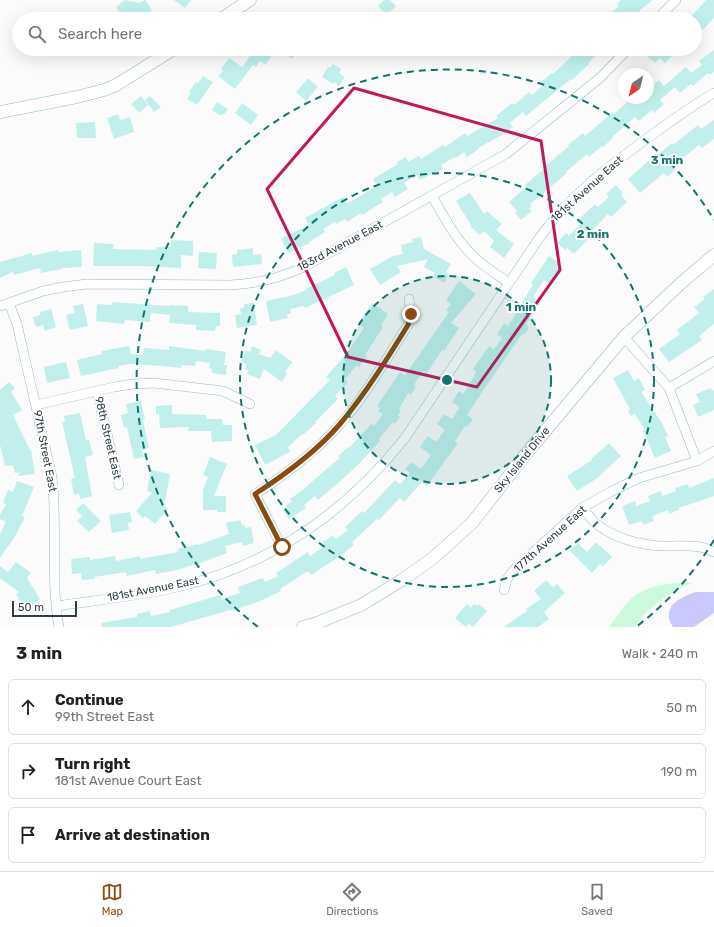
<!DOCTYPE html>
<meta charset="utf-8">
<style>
body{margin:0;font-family:Rubik,sans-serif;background:#f6f6f6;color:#202124}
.compass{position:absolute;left:618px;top:68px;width:36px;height:36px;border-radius:50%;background:#fff;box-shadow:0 4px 16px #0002;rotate:215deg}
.scale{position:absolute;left:12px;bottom:10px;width:65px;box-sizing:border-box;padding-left:4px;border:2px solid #2d3e44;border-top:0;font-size:11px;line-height:14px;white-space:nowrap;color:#2d3e44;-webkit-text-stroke:3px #fff;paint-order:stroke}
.stop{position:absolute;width:12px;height:12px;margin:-9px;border:3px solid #894c0d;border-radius:50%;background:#fff}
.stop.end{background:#894c0d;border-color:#fff;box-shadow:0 1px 4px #0008}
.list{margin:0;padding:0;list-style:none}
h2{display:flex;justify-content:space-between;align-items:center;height:52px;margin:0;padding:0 16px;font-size:17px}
h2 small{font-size:13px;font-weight:400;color:#757577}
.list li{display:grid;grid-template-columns:26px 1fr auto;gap:12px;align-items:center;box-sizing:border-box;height:56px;margin:0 8px 8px;padding:0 8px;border:1px solid #e0e0e0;border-radius:6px}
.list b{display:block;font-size:15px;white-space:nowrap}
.list p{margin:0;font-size:13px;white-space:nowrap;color:#757577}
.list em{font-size:13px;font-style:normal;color:#757577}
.icon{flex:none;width:22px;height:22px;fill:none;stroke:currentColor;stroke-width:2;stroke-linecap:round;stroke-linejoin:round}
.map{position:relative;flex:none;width:714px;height:627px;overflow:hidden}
.search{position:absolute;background:#fff;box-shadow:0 4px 16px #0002;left:12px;right:12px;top:12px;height:44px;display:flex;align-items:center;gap:10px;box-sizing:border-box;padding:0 14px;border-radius:22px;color:#757577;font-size:15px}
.sheet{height:244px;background:#fff}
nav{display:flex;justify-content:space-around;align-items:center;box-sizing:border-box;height:56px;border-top:1px solid #e0e0e0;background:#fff;font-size:11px;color:#757577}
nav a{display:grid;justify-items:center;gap:2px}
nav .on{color:#894c0d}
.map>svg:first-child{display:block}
.green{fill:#cbfbdc}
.water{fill:#cbc8fc}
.building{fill:#c1f0ec}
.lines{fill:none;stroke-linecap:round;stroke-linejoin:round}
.minor-casing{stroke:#91bac9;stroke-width:10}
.tertiary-casing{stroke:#91bac9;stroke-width:13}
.minor{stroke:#fff;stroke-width:9}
.tertiary{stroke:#fff;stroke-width:12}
.route{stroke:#894c0d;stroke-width:5}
.marked{fill:none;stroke:#c2185b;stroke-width:3;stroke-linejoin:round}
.ring{fill:none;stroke:#0f766e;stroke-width:2;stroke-dasharray:7 5}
.labels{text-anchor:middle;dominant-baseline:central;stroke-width:4;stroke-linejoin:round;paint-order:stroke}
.street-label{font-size:11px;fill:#2d3e44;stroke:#fff}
.centre{fill:#0f766e;stroke:#fff;stroke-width:2}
.ring-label{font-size:12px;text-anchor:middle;font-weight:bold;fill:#0f766e;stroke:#fff;stroke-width:4;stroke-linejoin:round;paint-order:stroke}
</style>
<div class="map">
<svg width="714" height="627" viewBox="0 0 714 627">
<rect width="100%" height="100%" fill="#fbfbfb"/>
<!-- green -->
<path class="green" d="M679 583H693C672 591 647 607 635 627H609C616 618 623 606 632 598 644 587 663 584 679 583Z"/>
<!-- water -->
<path class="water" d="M696 592H714V613L694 627H673C660 608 679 597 696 592Z"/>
<!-- building -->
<path class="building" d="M125 0 139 3 145 0 152 10 139 19H124L116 7Z
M174 0H191L185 8Z
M384 0H390L396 6 387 15 378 6Z
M621 0H653L639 11 640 13 633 19H604L619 6 617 4Z
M706 0H714V18L695 38V19H689Z
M255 49H268L274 53 265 65 260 61 256 67 253 65 235 89 218 76 223 71 221 69 229 58 242 67Z
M279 49H299L292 59Z
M583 49H602L588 63 589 64 572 80 571 79 526 116 523 112 510 123 513 127 506 133 478 148 479 149 467 157 464 152 456 158 455 157 441 165 443 169 435 174 434 173 420 180 417 175 404 183 408 189 395 197 392 192 381 199 383 202 362 215 361 213 347 222 345 219 336 224 335 222 323 229 325 232 309 242 310 243 288 253 281 238 309 225 305 218 343 197 347 204 377 186 373 179 398 164 397 162 406 157 408 162 419 156 421 159 443 145 445 147 465 133 467 136 498 118 496 116 512 103 514 105 529 92 532 95 542 86 540 83 552 73 553 74 573 55 575 57Z
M655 49H679L665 63 660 58 655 63 648 57Z
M714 50V72L710 75 708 73 693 86 691 84 680 93 675 87 660 100 664 104 654 113 652 110 639 121 635 117 612 137 613 138 603 147 602 146 589 157 587 154 566 172 567 173 530 204 532 206 529 209 532 211 521 220 515 213 517 211 509 202 526 187 525 185 545 168 544 167 569 146 568 145 583 133 585 136 612 113 614 114 632 98H648V90L659 80 664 86 686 67 691 73 702 65 699 61Z
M333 64 341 69 339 73 345 77 339 86 334 82 333 84 322 77 328 67 330 68Z
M203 76 213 82 197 105 187 99 191 93 189 92 196 82 198 83Z
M308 78 318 87 306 101 296 92Z
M141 96 148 105 139 113 131 104Z
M150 96 161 107 154 112 145 100Z
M217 102 228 109 225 114 219 115 212 110Z
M242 103 258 115 251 125 235 113Z
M118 114 120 120 130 117 134 132 114 139 107 118Z
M714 120V139L702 148 699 145 672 167 675 170 667 177 664 173 640 193 628 179 654 156 655 157 672 143 673 145 698 125 701 129Z
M95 122 96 138H77L76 123Z
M616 185 623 193 621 195 627 202 611 217 608 214 587 236 589 238 574 254 567 248 565 250 557 243 566 233 569 236 580 224 577 221 595 204 598 207 609 197 606 194Z
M470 193 484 214 487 211 502 224 496 230 514 244 504 258 490 247 494 241 484 231 480 235 470 226 471 225 456 201Z
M421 237 424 249 451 264 446 272 449 273 444 283 433 276 435 273 424 267 428 259 397 266 401 272 380 285 370 269 393 256 403 254 401 245 413 242 412 239Z
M171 240 193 241V256L181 255V268L140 266H93L94 243 114 244 113 249 156 250 157 247H171Z
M253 248V255L261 254 262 264 233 267 232 255 237 254V250Z
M58 250V252L81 250 82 267 62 268V269L41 273 40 268 14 275 13 272 0 278V262L32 253V256Z
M199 252 217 253 216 269 198 268Z
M549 256 560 263 557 267 562 271 551 285 544 280 533 297 541 302 526 324 529 328 524 335 522 334 482 392 467 415 473 419 467 427 465 426 455 441 458 443 427 486 422 482 404 502 400 498 379 520 377 519 352 542 354 545 337 558 311 575 308 571 280 589 281 591 260 601 231 611 230 610 171 627H102L101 623 137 617V614L150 611 151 616 170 612V610L220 595 222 599 240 593 238 587 262 578 265 582 278 576 276 573 308 552 310 556 325 546 322 543 333 535 336 539 348 530 345 527 362 511 364 513 395 480 400 484 410 473 405 469 411 462 421 469 431 455 420 447 428 436 436 442 445 430 437 424 444 414 452 419 460 407 452 402 459 391 463 394 471 382 476 372 473 369 489 346 494 349 502 338 497 334 504 323 508 326 516 314 515 313 533 285 531 283Z
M346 267 354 285 305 308 304 306 290 309 291 314H287L288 318 270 322 266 301 294 295 306 290 305 289 335 275 334 273Z
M459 281 476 294 451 323 459 328 444 351 442 350 427 373 423 371 414 385 416 386 411 395 408 393 399 409 401 411 398 415 400 417 395 424 393 422 379 439 380 441 360 463 338 483 318 500 315 496 304 505 306 508 289 519 283 510 287 507 286 505 292 502 290 499 300 492 330 466 340 458 338 456 348 447 349 448 371 424 374 426 383 414 378 411 380 408 377 406 400 372 405 375 449 312 446 310 451 304 446 300Z
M714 289V324L699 336 702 340 669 362 659 349 680 334 677 330 699 313 694 307 705 299 703 297Z
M112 302 170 306V305L188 306V312L220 313V326H216L215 331 196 330V325L169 323 170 315 151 313 150 322 125 320 124 324 96 321 97 304 112 305Z
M254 303 257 325 237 328 235 315 241 314 240 308H244V304Z
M372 303 388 314 381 325 383 327 365 355 367 357 359 367 357 365 345 379 348 382 335 396 338 399 315 422 316 423 303 435 302 434 288 447 290 452 265 465 255 445 276 435 330 380 326 377 347 353 364 328 358 324Z
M83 304 88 326 70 330 66 315 75 313 73 306Z
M51 309 56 327 45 331 43 325 36 327 33 317 40 315V312Z
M129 346 131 354 143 355 144 348 169 350V346L206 351V349L226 352 224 365H227L226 375 212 373V369L209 368 210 363 196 361 195 366 182 365 181 368 163 366 131 364 118 366 119 368 81 376 77 360 102 354 101 351Z
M252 346 261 350 259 354 270 358 276 350 292 362 285 372 287 374 282 382 264 369 260 379 247 374 248 370 245 369 246 364 241 362 246 350 250 352Z
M66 362 70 378 47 383 44 367Z
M628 370 634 381 639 378 645 390 641 392 662 423 668 436 665 437 671 451 655 458 643 431 645 430 635 414 631 416 628 411 630 409 613 378Z
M9 382 15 388 11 392 22 410 13 415 30 450H31L35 474 18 476 20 472 15 473 13 465 5 466 0 445V390Z
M711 388 712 391 714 390V410L698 417 693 405 700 402 696 394Z
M141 401 145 420H143L149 448 142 450 144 457 134 459 127 427 124 428 121 415 128 413 126 404Z
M172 405V414L206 415V419H222L223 425H232V441L212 442 211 431H188L189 427 160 428 159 414 156 415V406Z
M80 413 86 440 89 439 93 455 85 457 92 496 80 499 79 494 74 495 71 479 75 478 62 422H65L64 416Z
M609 443 621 456 596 479 577 491 567 476 592 460 591 459Z
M210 457 227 464 214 496H226V512H217V510H203V490L208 477 203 475Z
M151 470 170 474 164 506 168 509 155 524 145 516 143 518 136 511 152 493 147 491Z
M714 478V496L679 508V510L669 514 668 510 652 516 654 521 643 525 642 521 629 525 622 506 635 501 636 506 650 501 648 496 661 491 662 496 676 491 675 488 688 484 689 488Z
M17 481 34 487 22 516 25 517 14 538 0 558V534L6 522 0 519V515L6 504 3 503 8 490 13 492Z
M83 503 101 521 89 532 77 521 82 516 76 510Z
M130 512 132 522 128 523 129 530 112 533 109 515Z
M240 520 242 525H245V528L251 527 254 543 243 546 242 542 225 546 227 553 203 562 177 570 156 574 155 570 127 576 126 572 94 577 95 579 82 580 81 573 72 574 71 559 90 557V560L115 556 116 561 140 556V559L178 552 177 549 198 544V545L229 534 226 523Z
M596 542 612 557 603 566 600 564 592 573 570 551 578 543 587 552Z
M16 562 31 573 27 578 40 599 33 604 34 606 26 611 16 594 19 592 0 578V566L8 572Z
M546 580 553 587 557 584 565 593 544 612 549 619 538 627H504L527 611 526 609 541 599 534 591Z
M467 604 471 608 474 604 477 606 479 604 487 611 473 627 468 624 466 627 455 618Z"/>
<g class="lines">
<defs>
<path id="minor" d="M657 19 676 0
M432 196C444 217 455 238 472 255 483 266 496 274 509 283
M9 303 17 324 52 477C58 527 50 578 59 627
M0 306 43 291 63 287 87 284 230 285C256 284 280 278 304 267L506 154 601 77 628 49
M624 337 669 388 697 461
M669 388 714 361
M97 391 119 485
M36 405 114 387 133 384 154 383 223 391 250 404
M582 508C586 512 590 517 594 522 613 538 641 546 666 546 682 546 699 544 714 552
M282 547 255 494C292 471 325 444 352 410 373 383 390 353 408 325L411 315 409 299
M504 590 507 579 514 570 582 508 610 492 639 478 697 461 714 451
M56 606C97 600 140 596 182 586 274 563 346 512 405 438L540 237C570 195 612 164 653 134 673 120 693 105 714 93"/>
<path id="tertiary" d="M221 19 250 0
M0 112 77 97 104 90 116 85 174 49
M303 627 317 623 361 605 402 580 432 559 472 523 525 455 624 337 680 284 714 255"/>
</defs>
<!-- minor casing -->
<use href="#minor" class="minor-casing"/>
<!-- tertiary casing -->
<use href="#tertiary" class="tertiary-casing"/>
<!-- minor -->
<use href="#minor" class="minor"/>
<!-- tertiary -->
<use href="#tertiary" class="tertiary"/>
</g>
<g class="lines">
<!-- route -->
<path class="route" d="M282 547 255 494C286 474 316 452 340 424 366 393 387 359 408 325L411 314"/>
</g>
<!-- marked area -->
<path class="marked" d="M354 88 541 141 560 270 477 387 348 357 267 189Z"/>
<!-- distance rings -->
<circle cx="447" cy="380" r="104" fill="#0f766e" fill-opacity=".12"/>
<g class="ring">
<circle cx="447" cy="380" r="104"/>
<circle cx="447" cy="380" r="207"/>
<path d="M714 540A311 311 0 0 1 636 627M258 627A311 311 0 1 1 714 220"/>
</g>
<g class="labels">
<!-- street labels -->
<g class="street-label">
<text transform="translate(587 189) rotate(-42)">181st Avenue East</text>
<text transform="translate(340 246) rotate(-28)">183rd Avenue East</text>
<text transform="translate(108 438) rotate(77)">98th Street East</text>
<text transform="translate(45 451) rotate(79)">97th Street East</text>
<text transform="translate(522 460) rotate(-51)">Sky Island Drive</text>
<text transform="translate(550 539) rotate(-42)">177th Avenue East</text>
<text transform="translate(153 589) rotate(-11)">181st Avenue East</text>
</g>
</g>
<circle cx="447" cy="380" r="6" class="centre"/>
<g class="ring-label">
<text x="667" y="164">3 min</text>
<text x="593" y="238">2 min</text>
<text x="521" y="311">1 min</text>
</g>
</svg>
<svg class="compass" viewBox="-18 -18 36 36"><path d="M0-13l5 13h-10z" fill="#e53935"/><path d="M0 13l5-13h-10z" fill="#757577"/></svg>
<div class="scale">50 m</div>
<div class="stop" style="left:282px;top:547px"></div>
<div class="stop end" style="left:411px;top:314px"></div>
<div class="search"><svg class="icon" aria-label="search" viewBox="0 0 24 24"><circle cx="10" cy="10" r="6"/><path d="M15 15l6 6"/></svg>Search here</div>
</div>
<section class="sheet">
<h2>3 min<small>Walk · 240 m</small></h2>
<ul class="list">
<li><svg class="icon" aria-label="ahead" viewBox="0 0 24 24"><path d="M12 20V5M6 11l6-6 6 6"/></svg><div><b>Continue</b><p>99th Street East</p></div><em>50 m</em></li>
<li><svg class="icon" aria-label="right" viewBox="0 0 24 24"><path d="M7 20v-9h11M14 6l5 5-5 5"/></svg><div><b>Turn right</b><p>181st Avenue Court East</p></div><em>190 m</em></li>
<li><svg class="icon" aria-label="arrive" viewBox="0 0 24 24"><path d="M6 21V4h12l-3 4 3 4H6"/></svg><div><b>Arrive at destination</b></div></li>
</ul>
</section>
<nav>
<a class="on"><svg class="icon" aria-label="map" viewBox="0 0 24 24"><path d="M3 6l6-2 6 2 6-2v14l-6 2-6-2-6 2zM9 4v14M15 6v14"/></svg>Map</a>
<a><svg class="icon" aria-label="directions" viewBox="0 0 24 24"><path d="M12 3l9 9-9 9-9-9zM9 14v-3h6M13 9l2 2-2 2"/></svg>Directions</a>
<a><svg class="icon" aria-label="saved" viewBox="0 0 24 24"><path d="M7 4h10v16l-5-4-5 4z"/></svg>Saved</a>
</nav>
